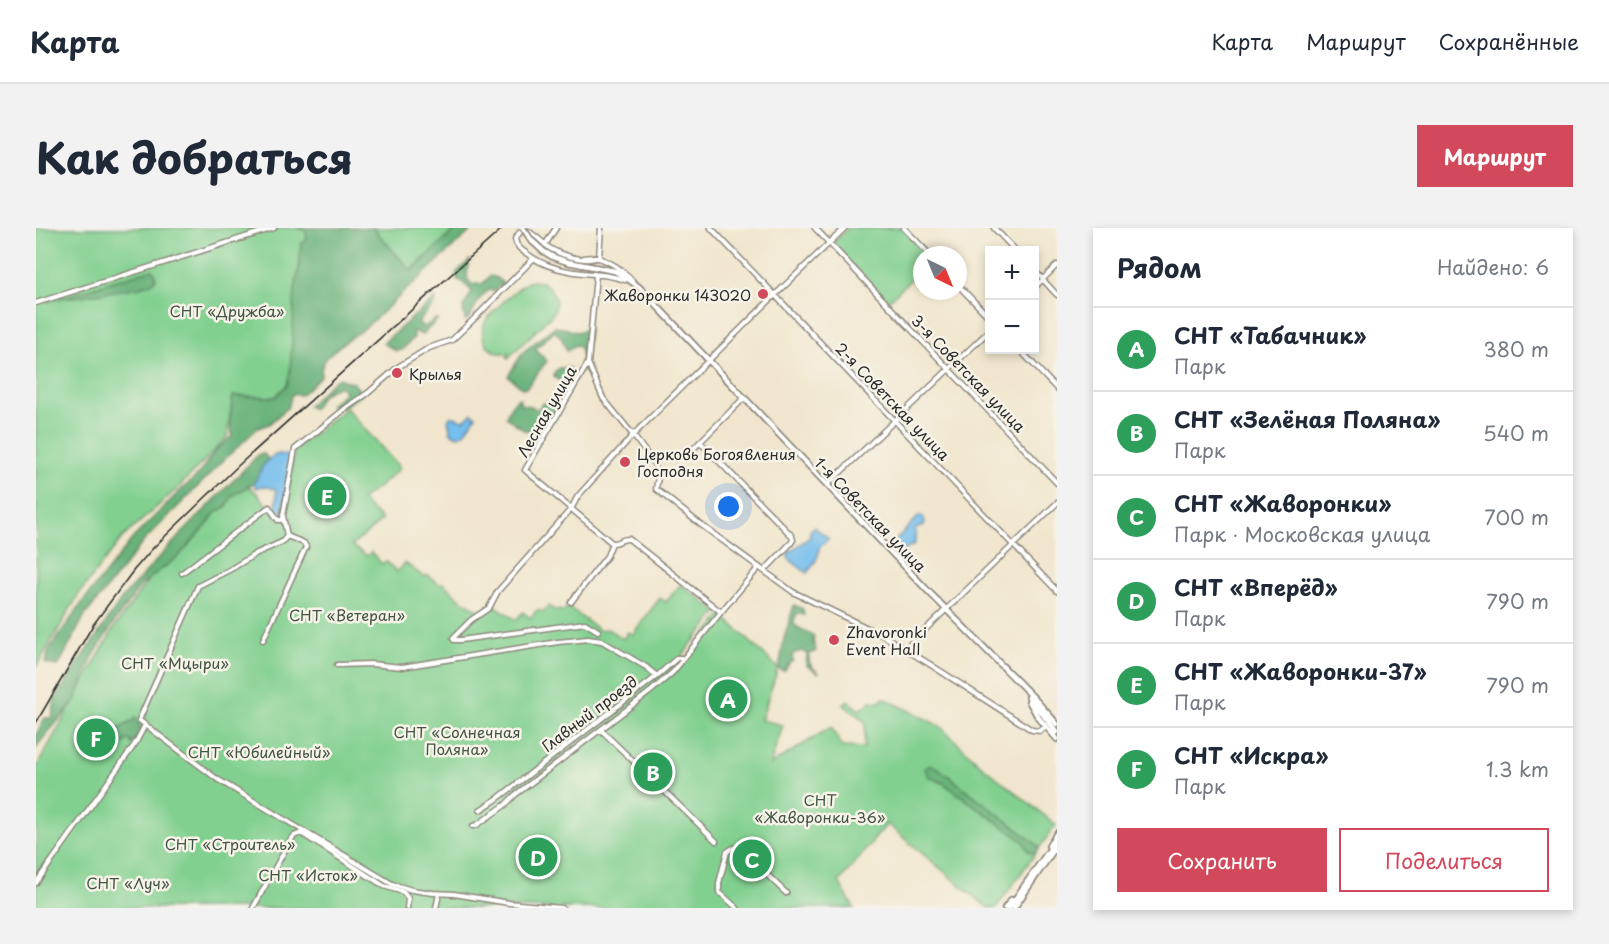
<!DOCTYPE html>
<html lang="ru">
<meta charset="utf-8">
<style>
body{margin:0;font-family:"Playpen Sans",sans-serif;background:#f2f2f3;color:#1f2937}
.controls{position:absolute;right:18px;top:18px;display:grid;overflow:hidden;border-radius:0px;box-shadow:0 3px 9px #0003}
.controls button{width:54px;height:54px;display:grid;place-items:center;padding:0;border:0;border-bottom:2px solid #e0e1e3;background:#fff;color:#1f2937;font:30px sans-serif}
.compass{position:absolute;left:877px;top:18px;width:54px;height:54px;border-radius:50%;background:#fff;box-shadow:0 3px 9px #0003;rotate:137deg}
.you{position:absolute;left:693px;top:279px;width:21px;height:21px;margin:-15px;border:4px solid #fff;border-radius:50%;background:#1a73e8;box-shadow:0 0 0 9px #1a73e833}
.badge{display:grid;place-items:center;width:39px;height:39px;border-radius:50%;background:#d1495b;color:#fff;font-size:20px;font-weight:700}
.pin{position:absolute;translate:-50% -50%;border:3px solid #fff;box-shadow:0 2px 6px #0006}
.list{margin:0;padding:0;list-style:none}
h2{display:flex;justify-content:space-between;align-items:center;height:78px;margin:0;padding:0 24px;font-size:26px}
h2 small{font-size:20px;font-weight:400;color:#747a83}
.list li{display:grid;grid-template-columns:39px 1fr auto;gap:18px;align-items:center;box-sizing:border-box;height:84px;padding:0 24px;border-top:2px solid #e0e1e3}
.list b{display:block;font-size:22px;white-space:nowrap}
.list p{margin:0;font-size:20px;white-space:nowrap;color:#747a83}
.list em{font-size:20px;font-style:normal;color:#747a83}
.actions{display:flex;gap:12px;padding:18px 24px}
.actions a{flex:1;padding:14px 0;border:2px solid #d1495b;border-radius:0px;text-align:center;font-size:21px;color:#d1495b}
.actions .main{background:#d1495b;color:#fff}
.map{position:relative;flex:none;width:1021px;height:680px;overflow:hidden;border-radius:0px}
header{display:flex;align-items:center;gap:36px;box-sizing:border-box;height:84px;padding:0 30px;background:#fff;border-bottom:2px solid #e0e1e3}
header strong{font-size:28px}
nav{display:flex;gap:33px;margin-inline-start:auto;font-size:21px}
.intro{display:flex;align-items:center;justify-content:space-between;box-sizing:border-box;height:144px;padding:0 36px}
h1{margin:0;font-size:42px}
.button{padding:15px 27px;border-radius:0px;background:#d1495b;color:#fff;font-size:21px;font-weight:700}
main{display:flex;gap:36px;padding:0 36px}
aside{flex:1;background:#fff;border-radius:0px;box-shadow:0 3px 9px #0003}
.map>svg:first-child{display:block}
.green{fill:#82d090;stroke:#567e5e;stroke-width:1.5}
.forest{fill:#69b27a;stroke:#4a6e52;stroke-width:1.5}
.water{fill:#75beed;stroke:#50748c;stroke-width:1.5}
.lines{fill:none;stroke-linecap:round;stroke-linejoin:round}
.minor-casing{stroke:#8e887c;stroke-width:7}
.major-casing{stroke:#8e887c;stroke-width:8}
.minor{stroke:#fff;stroke-width:4}
.major{stroke:#fff;stroke-width:4.5}
.rail{stroke:#2b2b2b;stroke-width:1.5}
.major-bridge-casing{stroke:#8e887c;stroke-width:8;stroke-linecap:butt}
.major-bridge{stroke:#fff;stroke-width:4.5}
.poi-dot{fill:#d1495b;stroke:#f7f3e8;stroke-width:2}
.labels{text-anchor:middle;dominant-baseline:central;stroke-width:5;stroke-linejoin:round;paint-order:stroke}
.poi-label{font-size:15px;fill:#2b2b2b;stroke:#f7f3e8;text-anchor:start}
.park-label{font-size:15px;fill:#415444;stroke:#f7f3e8}
.street-label{font-size:15px;fill:#2b2b2b;stroke:#f7f3e8}
</style>
<header>
<strong>Карта</strong>
<nav><a>Карта</a><a>Маршрут</a><a>Сохранённые</a></nav>
</header>
<div class="intro"><h1>Как добраться</h1><a class="button">Маршрут</a></div>
<main>
<div class="map">
<svg width="1021" height="680" viewBox="0 0 1021 680">
<rect width="100%" height="100%" fill="#f7f3e8"/>
<filter id="ink" filterUnits="userSpaceOnUse"><feTurbulence type="fractalNoise" baseFrequency=".0167" numOctaves="2"/><feDisplacementMap in="SourceGraphic" scale="12" xChannelSelector="R" yChannelSelector="G"/><feConvolveMatrix kernelMatrix="1 2 1 2 8 2 1 2 1" color-interpolation-filters="sRGB"/></filter>
<filter id="wash" filterUnits="userSpaceOnUse"><feTurbulence type="fractalNoise" baseFrequency=".008" numOctaves="4" result="noise"/><feDisplacementMap in="SourceGraphic" scale="24" xChannelSelector="R" yChannelSelector="G"/><feGaussianBlur stdDeviation="1.35" result="paint"/><feColorMatrix in="noise" values="0 0 0 0 0 0 0 0 0 0 0 0 0 0 0 0 0 1.4 0 .05"/><feComposite in="paint" operator="in"/></filter>
<g filter="url(#wash)">
<rect width="100%" height="100%" fill="#f1e6cd"/>
<!-- green -->
<path class="green" d="M0 0H282L257 147 251 157 240 169 197 168 191 209 142 260 86 310 43 366 0 439Z
M337 0H421L375 43Z
M812 0H866L892 27H886V41L851 74 796 16Z
M496 53 506 54 514 60 520 72 519 82 513 90 472 130 471 128 472 125C464 126 456 125 451 117 446 111 445 102 449 94 453 87 479 62 487 57 491 54 492 54 496 53Z
M310 180 364 240 343 259 325 272 346 292 316 318 331 328 335 324 346 336 350 333 361 344 369 335 388 349 391 347 403 356 407 355 427 373 446 384 456 375 480 392 487 384 494 390 501 382 507 384 512 378 518 382 528 383 531 379H532L563 402 572 401 587 411 592 404 596 407 624 370 630 374 644 357H646L682 384 655 416 632 448 638 445 686 387 742 440 725 492 747 497 734 537 795 499 806 519 828 520 829 494 808 477 812 472 823 482 835 473 843 474 848 470 904 498 944 536 1020 597 960 680H952L851 596 803 654 818 680H0V540L78 400 109 356 202 251C215 257 223 268 232 278 237 284 239 289 246 292L259 221Z"/>
<!-- forest -->
<path class="forest" d="M261 0H337L375 43 421 0H438L330 99C319 107 294 123 288 133 285 138 285 143 285 148L265 167 256 166 252 179 233 196 222 200 193 227 108 313 48 389 23 437 20 438 9 435 14 420 46 375 97 310 145 262 160 249 179 223 196 208 194 190 197 168 239 169 251 157 254 144 259 61 264 33 265 16 271 11 269 2Z
M434 32C432 42 427 52 438 57L442 55 445 57 454 48 459 49 467 55 457 64 454 61C450 64 446 68 443 72 437 80 438 88 429 93L427 80 436 63 425 53 421 52 420 45Z
M116 41 119 45 120 51 115 55 104 59 33 70 29 69 11 74Z
M399 70 400 74 383 93 384 97 388 99 400 91 401 92 386 107 379 103 377 104 378 109 366 122 360 123 347 115Z
M518 99C521 100 524 99 528 100 537 102 540 107 550 101L553 102 548 137 544 144 543 142 547 133 544 119 539 117 531 123 525 109 518 103 499 121 511 133 490 160H486L472 148 487 124Z
M523 140H534L540 147V150L527 168 505 204 488 202 470 189C472 182 477 174 483 170L485 177 496 178 500 181H503L505 176C514 175 521 166 527 159L526 154 518 149V145Z
M303 150 314 155 317 154 326 166 305 180 294 177 307 166 309 163 303 158C297 160 290 164 285 169 281 173 282 177 277 181L272 178 296 154Z
M223 226H228L232 231 219 254 196 268 191 278 179 285 171 297 143 328 105 357 78 394 56 430 38 474 4 514 0 521V507L9 490H16L19 470 87 369 129 323Z
M758 377 767 381 768 387 761 385 757 395 761 399 778 408 777 413 780 423 774 426C771 436 776 439 783 445L770 437 771 426 766 423 758 425 756 429 757 433 754 434 748 443 743 441 748 411Z
M99 489 105 500C103 506 100 512 95 516V513L91 512 87 516 79 515 77 510 80 502 97 493Z
M895 537 902 540 975 596 998 614 1003 620 998 626 992 623 987 613 907 555 893 549 888 540Z"/>
<!-- water -->
<path class="water" d="M436 185 440 188 429 205 422 208 415 205 412 192 415 188 428 192Z
M243 226 253 227 254 238 246 286 244 288 241 287C238 278 242 271 240 261L227 258 220 260 218 256C224 243 229 229 243 226Z
M883 288H886L889 293 888 298 879 301 880 306 879 309V315L877 318 872 319 868 324 860 316 859 313Z
M778 299 791 309 792 311 783 320C784 329 777 338 771 345L753 331 751 326 774 309V303Z"/>
</g>
<g filter="url(#ink)">
<g class="lines">
<defs>
<path id="minor" d="M675 0 1021 363
M779 0 1021 255
M868 0 894 27
M958 0 979 22
M509 17 520 0
M563 29C550 35 528 28 515 21 507 16 501 8 492 3L484 4 479 11C480 18 484 21 490 25 509 40 532 44 557 46 568 47 578 48 589 52
M563 29 565 0
M548 30C565 26 585 40 596 52
M497 31 441 88 416 112 393 120 362 139 332 165 310 180 259 221 247 288 251 308 246 314 221 325 195 341 162 358 103 492 181 551 356 656 376 662 397 665 418 666 473 675 526 680
M999 43 1021 67
M560 47 552 135 489 242 576 315C583 316 585 310 593 311L685 384
M922 57 954 90
M999 59 1021 37
M0 75 238 0
M984 122 1021 161
M552 135 567 170 597 207 619 237 622 249 620 261 664 296 757 364 848 408 895 437 996 502 1004 503 1009 499
M664 214 756 308 757 312 755 315 729 342
M653 225 708 170
M791 257 954 102
M146 345 233 279 242 292H247
M535 374 571 328 576 315
M562 403 549 395 425 412H418L417 410 435 392 453 380 462 363 535 281 542 268 597 207 739 67 809 0
M227 412 270 319 268 315 251 308
M869 421 1021 275
M301 437 335 436 366 439 522 414 552 411 566 413 610 439 621 448
M565 502 680 613
M444 582 461 571 621 448 641 430H645L647 431
M437 598 441 597 469 577 479 567 615 463 637 444 685 384 723 339
M0 655 99 516 109 497
M217 680 254 613 258 608 265 605 348 658 367 664 372 670 371 680
M400 680 403 666
M701 680 683 664V655L691 624 697 620H703L750 665"/>
<path id="major" d="M507 23 517 29 532 34 579 43 592 51 603 59 893 364 996 468 1021 496
M993 469 1021 504
M993 473 1002 489 1021 511
M1013 618 1021 605
M969 680 975 672
M973 680 1021 611
M978 680 1021 617"/>
</defs>
<!-- minor casing -->
<use href="#minor" class="minor-casing"/>
<!-- major casing -->
<use href="#major" class="major-casing"/>
<!-- minor -->
<use href="#minor" class="minor"/>
<!-- major -->
<use href="#major" class="major"/>
<!-- rail -->
<path class="rail" d="M0 495 57 397 97 343 118 319 205 235 467 0"/>
<defs>
<path id="major-bridge" d="M487 0 496 13 507 23"/>
</defs>
<!-- major-bridge casing -->
<use href="#major-bridge" class="major-bridge-casing"/>
<!-- major-bridge -->
<use href="#major-bridge" class="major-bridge"/>
</g>
</g>
<!-- markers -->
<g class="poi-dot">
<circle cx="727" cy="66" r="6"/>
<circle cx="361" cy="145" r="6"/>
<circle cx="589" cy="234" r="6"/>
<circle cx="798" cy="412" r="6"/>
</g>
<g class="labels">
<!-- poi labels -->
<g class="poi-label">
<text x="715" y="66" text-anchor="end">Жаворонки 143020</text>
<text x="373" y="145">Крылья</text>
<text x="601" y="225">Церковь Богоявления<tspan x="601" dy="17">Господня</tspan></text>
<text x="810" y="403">Zhavoronki<tspan x="810" dy="17">Event Hall</tspan></text>
</g>
<!-- park labels -->
<g class="park-label">
<text x="191" y="82">СНТ «Дружба»</text>
<text x="311" y="386">СНТ «Ветеран»</text>
<text x="139" y="434">СНТ «Мцыри»</text>
<text x="421" y="503">СНТ «Солнечная<tspan x="421" dy="17">Поляна»</tspan></text>
<text x="223" y="523">СНТ «Юбилейный»</text>
<text x="784" y="571">СНТ<tspan x="784" dy="17">«Жаворонки-36»</tspan></text>
<text x="194" y="615">СНТ «Строитель»</text>
<text x="272" y="646">СНТ «Исток»</text>
<text x="92" y="654">СНТ «Луч»</text>
</g>
<!-- street labels -->
<g class="street-label">
<text transform="translate(933 145) rotate(46)">3-я Советская улица</text>
<text transform="translate(857 173) rotate(46)">2-я Советская улица</text>
<text transform="translate(510 183) rotate(-60)">Лесная улица</text>
<text transform="translate(835 286) rotate(46)">1-я Советская улица</text>
<text transform="translate(553 485) rotate(-37)">Главный проезд</text>
</g>
</g>
</svg>
<div class="controls">
<button>+</button>
<button>−</button>
</div>
<svg class="compass" viewBox="-18 -18 36 36"><path d="M0-13l5 13h-10z" fill="#e53935"/><path d="M0 13l5-13h-10z" fill="#747a83"/></svg>
<div class="you"></div>
<div class="pin badge" style="left:692px;top:471px;background:#2e9e5b">A</div>
<div class="pin badge" style="left:617px;top:544px;background:#2e9e5b">B</div>
<div class="pin badge" style="left:716px;top:631px;background:#2e9e5b">C</div>
<div class="pin badge" style="left:502px;top:629px;background:#2e9e5b">D</div>
<div class="pin badge" style="left:291px;top:268px;background:#2e9e5b">E</div>
<div class="pin badge" style="left:60px;top:510px;background:#2e9e5b">F</div>
</div>
<aside>
<h2>Рядом<small>Найдено: 6</small></h2>
<ul class="list">
<li><span class="badge" style="background:#2e9e5b">A</span><div><b>СНТ «Табачник»</b><p>Парк</p></div><em>380 m</em></li>
<li><span class="badge" style="background:#2e9e5b">B</span><div><b>СНТ «Зелёная Поляна»</b><p>Парк</p></div><em>540 m</em></li>
<li><span class="badge" style="background:#2e9e5b">C</span><div><b>СНТ «Жаворонки»</b><p>Парк · Московская улица</p></div><em>700 m</em></li>
<li><span class="badge" style="background:#2e9e5b">D</span><div><b>СНТ «Вперёд»</b><p>Парк</p></div><em>790 m</em></li>
<li><span class="badge" style="background:#2e9e5b">E</span><div><b>СНТ «Жаворонки-37»</b><p>Парк</p></div><em>790 m</em></li>
<li><span class="badge" style="background:#2e9e5b">F</span><div><b>СНТ «Искра»</b><p>Парк</p></div><em>1.3 km</em></li>
</ul>
<div class="actions"><a class="main">Сохранить</a><a>Поделиться</a></div>
</aside>
</main>
